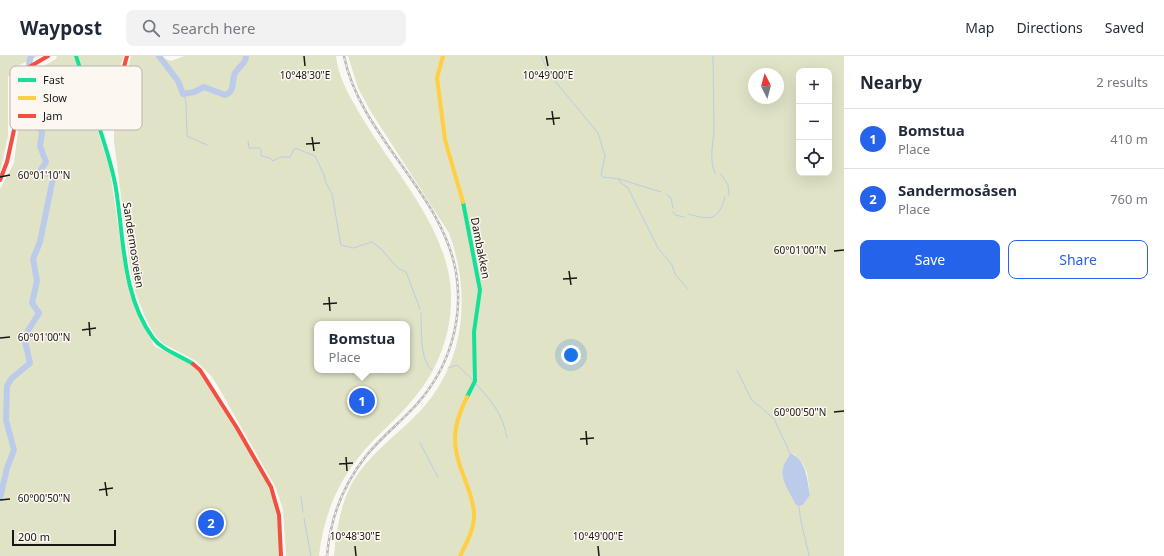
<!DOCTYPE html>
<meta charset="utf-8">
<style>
body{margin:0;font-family:"Noto Sans",sans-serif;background:#f2f2f3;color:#1f2937}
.controls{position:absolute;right:12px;top:12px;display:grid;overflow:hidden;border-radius:8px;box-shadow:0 4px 16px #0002}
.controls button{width:36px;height:36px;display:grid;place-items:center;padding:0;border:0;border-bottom:1px solid #e0e1e3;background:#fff;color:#1f2937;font:20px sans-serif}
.compass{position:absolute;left:748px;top:12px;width:36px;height:36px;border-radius:50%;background:#fff;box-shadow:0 4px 16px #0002;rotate:354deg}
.scale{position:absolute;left:12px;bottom:10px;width:104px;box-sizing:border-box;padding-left:4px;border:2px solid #1a1613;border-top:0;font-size:11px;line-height:14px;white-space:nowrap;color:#1a1613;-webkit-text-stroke:3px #fdf7f1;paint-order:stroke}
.you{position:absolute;left:571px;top:299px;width:14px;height:14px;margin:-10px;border:3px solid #fff;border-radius:50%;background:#1a73e8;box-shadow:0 0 0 6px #1a73e833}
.badge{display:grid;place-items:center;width:26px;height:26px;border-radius:50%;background:#2563eb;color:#fff;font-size:13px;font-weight:700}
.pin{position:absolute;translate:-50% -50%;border:2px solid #fff;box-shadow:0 1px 4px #0006}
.popup{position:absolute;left:314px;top:265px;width:96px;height:52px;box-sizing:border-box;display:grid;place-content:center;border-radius:8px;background:#fff;filter:drop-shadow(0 1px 3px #0005);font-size:13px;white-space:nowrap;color:#747a83}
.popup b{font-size:15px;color:#1f2937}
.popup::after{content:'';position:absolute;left:50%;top:100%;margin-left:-8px;border:8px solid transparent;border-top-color:#fff}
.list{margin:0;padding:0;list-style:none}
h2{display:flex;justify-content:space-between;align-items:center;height:52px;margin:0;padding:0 16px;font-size:17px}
h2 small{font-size:13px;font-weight:400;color:#747a83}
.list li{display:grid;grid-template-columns:26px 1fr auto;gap:12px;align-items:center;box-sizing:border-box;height:60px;padding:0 16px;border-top:1px solid #e0e1e3}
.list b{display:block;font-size:15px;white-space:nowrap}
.list p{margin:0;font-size:13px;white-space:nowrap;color:#747a83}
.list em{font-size:13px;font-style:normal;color:#747a83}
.actions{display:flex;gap:8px;padding:12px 16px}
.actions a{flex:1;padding:9px 0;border:1px solid #2563eb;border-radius:8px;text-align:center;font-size:14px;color:#2563eb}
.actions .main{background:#2563eb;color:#fff}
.icon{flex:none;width:22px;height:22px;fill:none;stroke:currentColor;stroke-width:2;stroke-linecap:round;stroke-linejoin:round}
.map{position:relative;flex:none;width:844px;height:500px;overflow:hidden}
header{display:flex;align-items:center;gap:24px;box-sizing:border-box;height:56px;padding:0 20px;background:#fff;border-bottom:1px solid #e0e1e3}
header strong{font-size:19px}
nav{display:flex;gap:22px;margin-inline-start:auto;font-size:14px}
.search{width:280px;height:36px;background:#f2f2f3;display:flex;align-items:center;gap:10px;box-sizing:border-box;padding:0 14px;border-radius:8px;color:#747a83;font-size:15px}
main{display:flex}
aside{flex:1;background:#fff}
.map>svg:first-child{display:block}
.green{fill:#e0e3c6;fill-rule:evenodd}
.water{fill:#bccbea}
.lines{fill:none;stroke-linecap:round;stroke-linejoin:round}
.stream{stroke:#bccbea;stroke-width:1}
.river{stroke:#bccbea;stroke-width:6}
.fast{stroke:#16e098;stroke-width:4}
.slow{stroke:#ffcf43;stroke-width:4}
.jam{stroke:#f24e42;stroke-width:4}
.rail-casing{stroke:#bbb9b8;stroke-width:2.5}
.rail{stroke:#fdf7f1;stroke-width:1;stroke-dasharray:3;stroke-linecap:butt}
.ticks{fill:none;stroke:#1a1613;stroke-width:1.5}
.labels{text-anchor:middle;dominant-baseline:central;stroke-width:3;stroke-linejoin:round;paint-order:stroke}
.street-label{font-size:11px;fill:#1a1613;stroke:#fdf7f1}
.key{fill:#fdf7f1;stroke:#b9b4ae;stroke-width:1}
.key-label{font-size:11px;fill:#1a1613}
.ticks-label{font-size:10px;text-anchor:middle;fill:#1a1613;stroke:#fdf7f1;stroke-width:3;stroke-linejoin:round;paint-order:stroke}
</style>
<header>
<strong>Waypost</strong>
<div class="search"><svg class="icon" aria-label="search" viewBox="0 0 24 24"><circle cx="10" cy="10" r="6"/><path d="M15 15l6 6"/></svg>Search here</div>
<nav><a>Map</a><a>Directions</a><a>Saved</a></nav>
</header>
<main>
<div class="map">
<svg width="844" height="500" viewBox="0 0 844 500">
<rect width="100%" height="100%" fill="#faf7f4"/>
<!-- green -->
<path class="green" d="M0 0H39L17 10 8 21V80L0 116Z
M57 0H74L110 114 126 224 140 263 155 291 179 301 199 315 244 383 265 423 275 448 279 479V500H0V133L14 107 20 59 21 28 37 14 56 3Z
M77 0H124C117 15 115 33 105 46H99L91 40Z
M131 0H158L171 5 184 0H336C338 19 347 36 357 53 388 109 450 172 451 239 452 280 436 318 409 348 393 367 374 381 359 401 336 429 323 463 319 500H286L283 454 276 432 217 329 211 320 196 305 162 287 154 278 145 261 135 235 130 210 114 85V75ZM317 268H407V314H317Z
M348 0H844V500H334C336 476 340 451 351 429 368 398 398 379 421 354 466 305 471 237 449 177L371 56 358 32ZM799 15H829V117H799ZM754 18H778V42H754ZM794 398 803 408 807 417 810 439 803 449 799 450 796 449 788 401Z"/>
<!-- water -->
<path class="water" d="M790 397C807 404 807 424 810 439L803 449 799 450 796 449C791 438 780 424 783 412 784 406 789 402 790 397Z"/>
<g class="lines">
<!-- stream -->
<path class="stream" d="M541 0 549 18 598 77 605 100 601 119 603 121 619 123 661 136
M713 0C713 25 714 50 714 75 713 89 709 103 715 117
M184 39 186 46 187 80 207 89
M248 85 249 92H259L261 94V100L270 102 273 105 281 101H290L295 92 315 100 324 119 326 127 332 138 341 189 353 192 372 186 380 192 398 212 406 216 420 253
M721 118 728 129 729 139
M619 123 620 126 628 132 658 192 672 209 675 218 688 233
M666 138 671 142 673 152
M673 156 675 159 684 161
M688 158C710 164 718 166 725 141
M421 257C422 273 419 304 432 314
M448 312 457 309 473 324
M737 314 751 343 774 363 790 397
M475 327C491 344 503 358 507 382
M420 387 438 421
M301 441 303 456
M799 450C800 467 806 483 809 500
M304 462 311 500"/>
<!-- river -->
<path class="river" d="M159 0 178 25 183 38 194 36 204 31 225 39C236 35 231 25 235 17 239 10 246 8 246 0
M0 442 7 412 14 394 6 364 7 330 11 323 30 307 24 281 39 257 32 247 37 225 33 203 40 186 53 122 52 118 42 117 40 115 46 106 40 90 42 77 40 71 33 65 31 60 33 55 41 48 38 44 31 39V36L33 34 40 36 45 29 48 16 46 15 36 17 31 16 29 8 31 0"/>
<!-- fast -->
<path class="fast" d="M76 0 89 41 96 51
M96 51 95 57C102 82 112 107 116 133 124 182 122 240 153 282 163 295 180 299 193 308
M463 146 480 234 474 276 475 325 467 341"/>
<!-- slow -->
<path class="slow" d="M443 0 437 22 445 84 463 146
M460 500C467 486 475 472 474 456 473 444 468 432 464 421 451 389 452 371 467 341"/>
<!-- jam -->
<path class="jam" d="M96 51C120 51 121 18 127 0
M0 124 7 106 14 74 13 26 19 17 48 0
M193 308 200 314 237 372 271 431 279 459 281 500"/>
<defs>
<path id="rail" d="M327 500C330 463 343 429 366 400 381 381 401 366 417 348 449 312 464 264 456 216 442 136 360 80 344 0"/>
</defs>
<!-- rail casing -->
<use href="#rail" class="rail-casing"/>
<!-- rail -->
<use href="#rail" class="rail"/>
</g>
<!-- ticks -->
<path class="ticks" d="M304 0 305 10M546 0 548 10M552 55 554 69M546 63 560 62M312 81 314 95M306 88 320 87M0 121 10 119M834 195 844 194M569 215 571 229M563 223 577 222M329 241 330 255M323 248 337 247M89 266 90 280M82 274 96 272M0 282 10 281M834 356 844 355M586 375 587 389M580 383 594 382M346 401 347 415M339 408 353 407M105 426 107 440M99 434 113 432M0 444 10 443M355 490 356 500M598 490 599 500"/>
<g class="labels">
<!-- street labels -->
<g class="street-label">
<text transform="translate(134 189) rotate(81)">Sandermosveien</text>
<text transform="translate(481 192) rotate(79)">Dambakken</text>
</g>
</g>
<!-- legend -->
<rect x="10" y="10" width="132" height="64" rx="6" class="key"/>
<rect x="18" y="22" width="18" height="4" fill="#16e098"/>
<rect x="18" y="40" width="18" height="4" fill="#ffcf43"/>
<rect x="18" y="58" width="18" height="4" fill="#f24e42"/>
<g class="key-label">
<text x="43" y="28">Fast</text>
<text x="43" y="46">Slow</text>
<text x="43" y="64">Jam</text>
</g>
<g class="ticks-label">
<text x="305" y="23">10°48'30"E</text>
<text x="548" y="23">10°49'00"E</text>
<text x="44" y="123">60°01'10"N</text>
<text x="800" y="198">60°01'00"N</text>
<text x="44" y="285">60°01'00"N</text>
<text x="800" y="360">60°00'50"N</text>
<text x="44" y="446">60°00'50"N</text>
<text x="355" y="484">10°48'30"E</text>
<text x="598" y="484">10°49'00"E</text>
</g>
</svg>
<div class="controls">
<button>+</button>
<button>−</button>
<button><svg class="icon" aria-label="locate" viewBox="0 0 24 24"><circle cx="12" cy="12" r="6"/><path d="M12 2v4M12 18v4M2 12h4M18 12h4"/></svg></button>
</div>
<svg class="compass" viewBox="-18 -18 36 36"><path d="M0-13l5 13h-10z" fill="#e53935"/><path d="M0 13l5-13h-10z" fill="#747a83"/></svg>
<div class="scale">200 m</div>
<div class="you"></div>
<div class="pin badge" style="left:362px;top:345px">1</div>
<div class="popup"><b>Bomstua</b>Place</div>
<div class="pin badge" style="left:211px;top:467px">2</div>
</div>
<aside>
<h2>Nearby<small>2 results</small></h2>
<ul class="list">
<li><span class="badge">1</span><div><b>Bomstua</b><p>Place</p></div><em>410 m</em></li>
<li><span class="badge">2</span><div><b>Sandermosåsen</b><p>Place</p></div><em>760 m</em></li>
</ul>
<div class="actions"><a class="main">Save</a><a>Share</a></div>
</aside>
</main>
